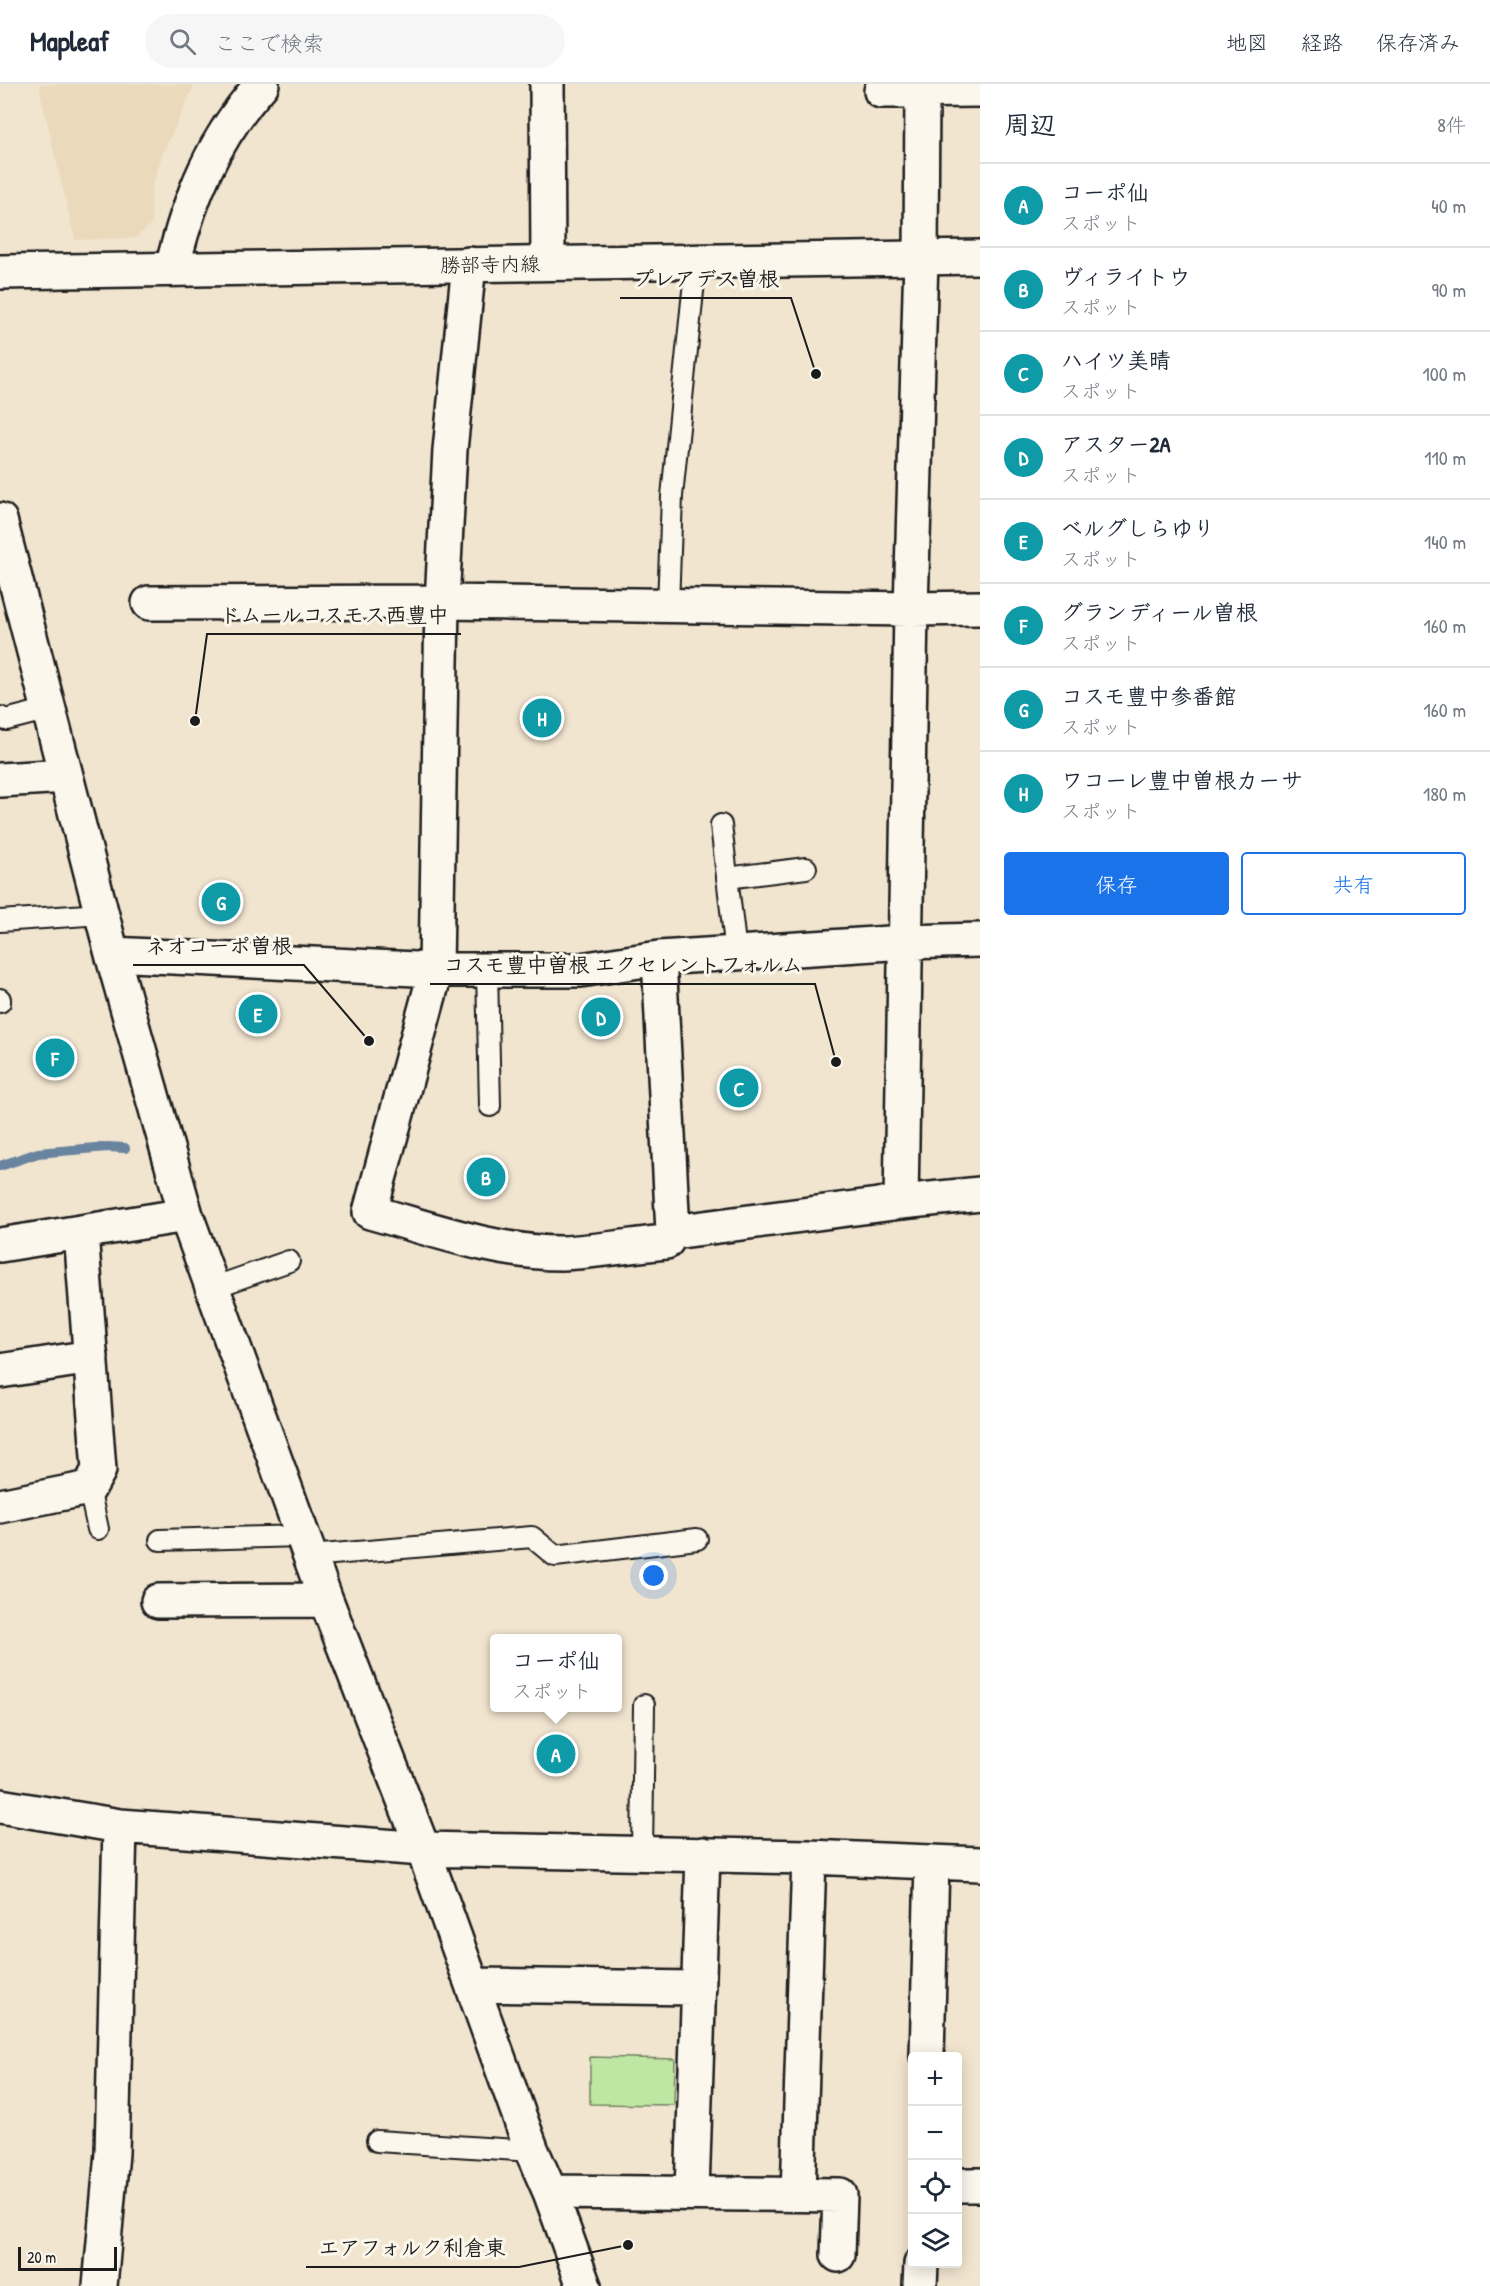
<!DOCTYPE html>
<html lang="ja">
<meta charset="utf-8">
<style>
body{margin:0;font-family:"Patrick Hand","Klee One",sans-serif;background:#f6f6f7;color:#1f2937}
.controls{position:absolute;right:18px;bottom:18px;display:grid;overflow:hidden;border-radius:6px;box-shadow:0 3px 15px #0003}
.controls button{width:54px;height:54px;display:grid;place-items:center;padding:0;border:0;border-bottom:2px solid #e0e1e3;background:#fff;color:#1f2937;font:30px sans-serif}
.scale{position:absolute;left:18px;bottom:15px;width:99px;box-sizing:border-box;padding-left:6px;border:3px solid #1c1c1c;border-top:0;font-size:16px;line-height:21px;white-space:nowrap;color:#1c1c1c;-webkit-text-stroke:4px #fbf7ec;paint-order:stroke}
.you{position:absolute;left:654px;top:1492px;width:21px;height:21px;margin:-15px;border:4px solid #fff;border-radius:50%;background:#1a73e8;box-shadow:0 0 0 9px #1a73e833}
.badge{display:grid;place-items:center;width:39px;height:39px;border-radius:50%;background:#1a73e8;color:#fff;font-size:20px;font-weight:700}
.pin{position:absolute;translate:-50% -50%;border:3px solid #fff;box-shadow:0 2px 6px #0006}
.popup{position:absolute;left:490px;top:1550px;width:132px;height:78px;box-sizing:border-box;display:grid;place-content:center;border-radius:6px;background:#fff;filter:drop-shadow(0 2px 4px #0005);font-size:20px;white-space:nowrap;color:#747a83}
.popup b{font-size:22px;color:#1f2937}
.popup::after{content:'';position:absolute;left:50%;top:100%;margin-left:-12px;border:12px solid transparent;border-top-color:#fff}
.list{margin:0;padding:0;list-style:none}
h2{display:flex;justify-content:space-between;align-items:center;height:78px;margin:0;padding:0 24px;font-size:26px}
h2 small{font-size:20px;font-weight:400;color:#747a83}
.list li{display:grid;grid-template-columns:39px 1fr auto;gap:18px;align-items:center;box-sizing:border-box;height:84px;padding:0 24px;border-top:2px solid #e0e1e3}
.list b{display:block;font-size:22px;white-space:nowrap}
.list p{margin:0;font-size:20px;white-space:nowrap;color:#747a83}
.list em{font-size:20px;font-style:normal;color:#747a83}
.actions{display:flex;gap:12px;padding:18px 24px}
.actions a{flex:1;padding:14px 0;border:2px solid #1a73e8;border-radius:6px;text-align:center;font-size:21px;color:#1a73e8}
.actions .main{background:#1a73e8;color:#fff}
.icon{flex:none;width:33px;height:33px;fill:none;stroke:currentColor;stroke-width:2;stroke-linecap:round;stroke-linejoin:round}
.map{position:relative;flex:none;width:980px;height:2202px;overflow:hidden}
header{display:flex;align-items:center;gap:36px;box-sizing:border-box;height:84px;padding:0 30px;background:#fff;border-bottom:2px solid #e0e1e3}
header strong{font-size:28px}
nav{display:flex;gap:33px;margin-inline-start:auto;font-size:21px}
.search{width:420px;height:54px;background:#f6f6f7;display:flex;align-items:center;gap:15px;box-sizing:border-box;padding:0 21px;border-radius:33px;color:#747a83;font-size:22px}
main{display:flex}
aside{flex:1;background:#fff}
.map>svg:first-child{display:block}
.built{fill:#ebd9bc}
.green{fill:#bfe7a3;stroke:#6e8260;stroke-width:1.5}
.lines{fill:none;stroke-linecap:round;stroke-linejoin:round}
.stream{stroke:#69849f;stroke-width:10}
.lane-casing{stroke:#1c1c1c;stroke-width:24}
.street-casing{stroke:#1c1c1c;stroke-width:38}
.secondary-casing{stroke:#1c1c1c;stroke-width:38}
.lane{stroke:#fbf7ec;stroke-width:20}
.street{stroke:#fbf7ec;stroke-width:33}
.secondary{stroke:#fbf7ec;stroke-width:33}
.labels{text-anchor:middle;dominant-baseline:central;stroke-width:6;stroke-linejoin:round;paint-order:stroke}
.street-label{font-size:20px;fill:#1c1c1c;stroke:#fbf7ec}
.leader{fill:none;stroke:#1c1c1c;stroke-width:2}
.callout-dot{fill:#1c1c1c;stroke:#fbf7ec;stroke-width:2}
.callout-label{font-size:21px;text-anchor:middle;font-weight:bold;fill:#1c1c1c;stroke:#fbf7ec;stroke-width:6;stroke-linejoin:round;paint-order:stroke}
</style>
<header>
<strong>Mapleaf</strong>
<div class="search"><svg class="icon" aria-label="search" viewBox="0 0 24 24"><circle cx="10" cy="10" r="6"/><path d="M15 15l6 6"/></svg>ここで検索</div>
<nav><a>地図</a><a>経路</a><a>保存済み</a></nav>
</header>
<main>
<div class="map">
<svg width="980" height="2202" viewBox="0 0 980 2202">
<rect width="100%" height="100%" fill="#f2e5d0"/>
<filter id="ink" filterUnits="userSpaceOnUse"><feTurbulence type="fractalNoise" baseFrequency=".0167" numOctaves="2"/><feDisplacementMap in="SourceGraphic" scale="12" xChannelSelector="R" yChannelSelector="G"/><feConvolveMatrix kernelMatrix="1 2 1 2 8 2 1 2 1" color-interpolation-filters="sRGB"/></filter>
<g filter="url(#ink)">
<!-- built -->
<path class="built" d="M40 0H195L163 69 151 107 152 140 135 154 75 156 40 8Z"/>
<!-- green -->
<path class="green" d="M590 1973 675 1975 674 2021 590 2020Z"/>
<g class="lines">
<!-- stream -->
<path class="stream" d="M0 1082 38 1069 107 1063 125 1064"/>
<defs>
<path id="lane" d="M668 522 672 412 696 178
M0 633 6 636 49 625
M721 741 736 869
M727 794 806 784
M0 837 101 830
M487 886 490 1022
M0 915V918
M212 1204 289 1177
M89 1404 98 1445
M160 1456 303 1452
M310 1472 532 1453 555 1472 697 1455
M642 1769 644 1621
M377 2057 532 2067"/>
<path id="street" d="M547 0 548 179
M881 7 980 6
M469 180 450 366 442 518 436 886 370 1128C432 1145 497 1169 561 1169 596 1168 632 1161 666 1158L673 1148 659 874
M172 185C189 114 213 55 262 0
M0 436 112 870 186 1131 326 1516 423 1765 532 2067 550 2108 584 2202
M149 519 442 518 911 525 980 524
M0 696 66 692
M112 870 436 886H580L659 874 905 858 980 856
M901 1118 911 525 921 174 922 6
M673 1148 901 1118 980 1110
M0 1161 186 1131
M0 1287 91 1273
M0 1422 89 1404 99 1386 81 1148
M158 1517 326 1516
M0 1722 120 1742 423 1765 809 1773 980 1780
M472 1901 699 1904
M927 1972 932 1778
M958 2101H980
M550 2108 840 2111 838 2171
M692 2108 703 1770
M798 2110 809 1773
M100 2202 112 2069 120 1742
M920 2202 921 2180"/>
<path id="secondary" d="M0 188 980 173"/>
</defs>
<!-- lane casing -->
<use href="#lane" class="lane-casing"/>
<!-- street casing -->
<use href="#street" class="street-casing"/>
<!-- secondary casing -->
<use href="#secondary" class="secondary-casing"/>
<!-- lane -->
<use href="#lane" class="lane"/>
<!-- street -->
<use href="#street" class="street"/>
<!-- secondary -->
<use href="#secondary" class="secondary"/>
</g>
</g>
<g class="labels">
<!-- street labels -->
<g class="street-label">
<text transform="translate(490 180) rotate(-1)">勝部寺内線</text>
</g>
</g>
<!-- callouts -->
<path class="leader" d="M816 290L791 214H620M195 637L207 550H461M369 957L304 881H133M836 978L815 900H430M628 2161L519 2183H306"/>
<g class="callout-dot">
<circle cx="816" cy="290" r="6"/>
<circle cx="195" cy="637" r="6"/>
<circle cx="369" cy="957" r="6"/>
<circle cx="836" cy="978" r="6"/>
<circle cx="628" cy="2161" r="6"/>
</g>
<g class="callout-label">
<text x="706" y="202">プレアデス曽根</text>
<text x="334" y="538">ドムールコスモス西豊中</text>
<text x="219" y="869">ネオコーポ曽根</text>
<text x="623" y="888">コスモ豊中曽根 エクセレントフォルム</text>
<text x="412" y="2171">エアフォルク利倉東</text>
</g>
</svg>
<div class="controls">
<button>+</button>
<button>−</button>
<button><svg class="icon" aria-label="locate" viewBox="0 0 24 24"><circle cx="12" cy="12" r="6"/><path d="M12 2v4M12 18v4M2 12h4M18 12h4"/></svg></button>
<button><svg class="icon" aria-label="layers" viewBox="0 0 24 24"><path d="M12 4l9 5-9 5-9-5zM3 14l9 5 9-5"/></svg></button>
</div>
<div class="scale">20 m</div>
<div class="you"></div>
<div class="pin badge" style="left:556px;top:1670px;background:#0f9aa8">A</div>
<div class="popup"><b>コーポ仙</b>スポット</div>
<div class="pin badge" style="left:486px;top:1093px;background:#0f9aa8">B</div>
<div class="pin badge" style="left:739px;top:1004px;background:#0f9aa8">C</div>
<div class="pin badge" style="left:601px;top:933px;background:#0f9aa8">D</div>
<div class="pin badge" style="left:258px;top:930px;background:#0f9aa8">E</div>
<div class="pin badge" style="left:55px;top:974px;background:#0f9aa8">F</div>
<div class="pin badge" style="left:221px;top:818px;background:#0f9aa8">G</div>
<div class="pin badge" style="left:542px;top:634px;background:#0f9aa8">H</div>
</div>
<aside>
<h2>周辺<small>8件</small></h2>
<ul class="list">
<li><span class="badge" style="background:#0f9aa8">A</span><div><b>コーポ仙</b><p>スポット</p></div><em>40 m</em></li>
<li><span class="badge" style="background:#0f9aa8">B</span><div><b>ヴィライトウ</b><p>スポット</p></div><em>90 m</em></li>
<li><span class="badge" style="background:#0f9aa8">C</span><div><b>ハイツ美晴</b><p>スポット</p></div><em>100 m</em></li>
<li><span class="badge" style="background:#0f9aa8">D</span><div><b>アスター2A</b><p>スポット</p></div><em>110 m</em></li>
<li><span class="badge" style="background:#0f9aa8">E</span><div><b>ベルグしらゆり</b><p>スポット</p></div><em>140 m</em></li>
<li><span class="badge" style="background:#0f9aa8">F</span><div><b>グランディール曽根</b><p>スポット</p></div><em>160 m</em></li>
<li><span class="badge" style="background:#0f9aa8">G</span><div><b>コスモ豊中参番館</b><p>スポット</p></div><em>160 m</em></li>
<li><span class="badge" style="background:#0f9aa8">H</span><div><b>ワコーレ豊中曽根カーサ</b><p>スポット</p></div><em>180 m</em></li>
</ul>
<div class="actions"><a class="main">保存</a><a>共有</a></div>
</aside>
</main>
